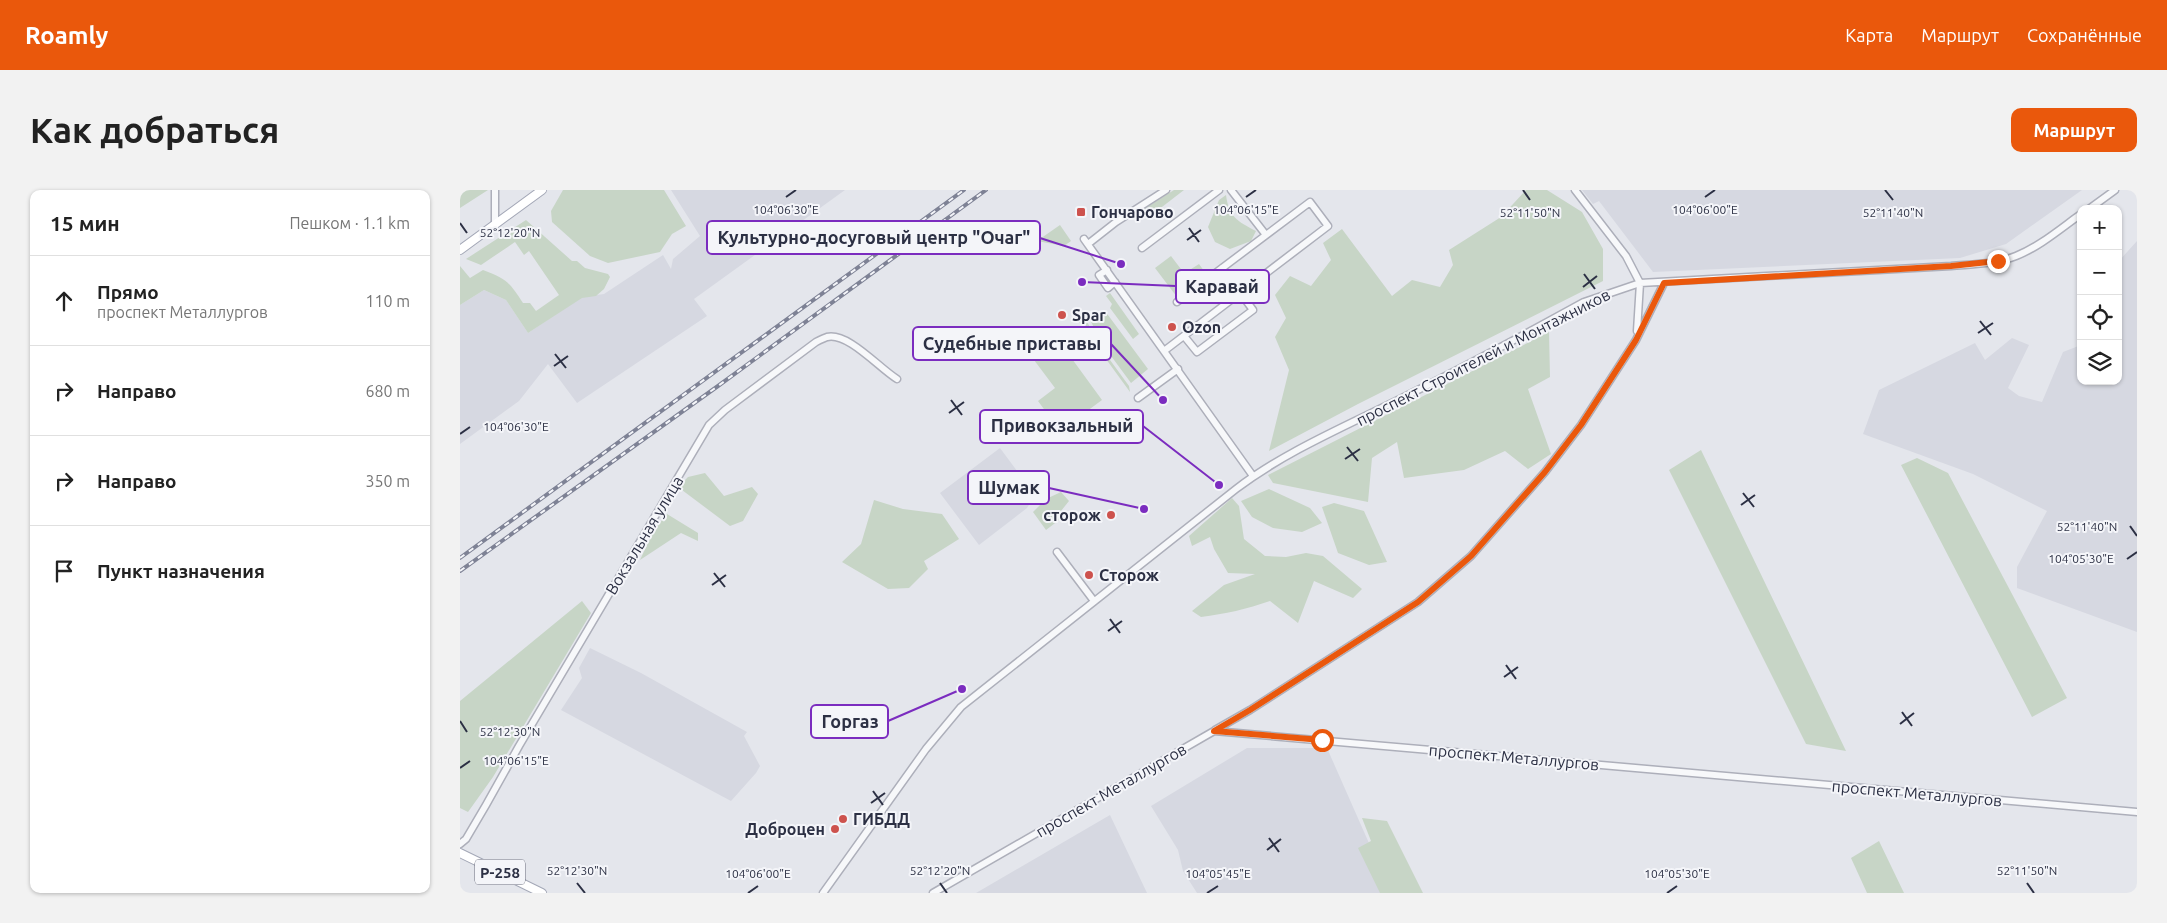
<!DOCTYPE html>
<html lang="ru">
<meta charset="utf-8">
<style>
body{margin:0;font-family:Ubuntu,sans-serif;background:#f2f2f2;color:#222}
.controls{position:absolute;right:15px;top:15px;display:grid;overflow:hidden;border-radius:10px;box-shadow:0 1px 4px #0004}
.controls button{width:45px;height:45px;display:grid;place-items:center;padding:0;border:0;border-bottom:1px solid #e0e0e0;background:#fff;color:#222;font:25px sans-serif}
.stop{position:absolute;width:15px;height:15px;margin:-11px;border:4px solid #ea580c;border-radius:50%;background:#fff}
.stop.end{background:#ea580c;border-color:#fff;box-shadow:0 1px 5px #0008}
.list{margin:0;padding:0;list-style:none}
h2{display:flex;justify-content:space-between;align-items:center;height:65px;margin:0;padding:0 20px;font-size:21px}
h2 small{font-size:16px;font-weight:400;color:#767676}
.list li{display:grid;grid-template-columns:32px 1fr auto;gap:15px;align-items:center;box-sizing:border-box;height:90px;padding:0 20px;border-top:1px solid #e0e0e0}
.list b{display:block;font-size:19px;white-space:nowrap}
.list p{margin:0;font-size:16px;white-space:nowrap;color:#767676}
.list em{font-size:16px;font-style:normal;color:#767676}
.icon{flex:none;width:28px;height:28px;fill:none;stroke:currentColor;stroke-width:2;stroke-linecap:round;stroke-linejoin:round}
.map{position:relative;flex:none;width:1677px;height:703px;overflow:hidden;border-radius:10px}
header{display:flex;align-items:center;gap:30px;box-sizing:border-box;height:70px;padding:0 25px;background:#ea580c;color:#fff}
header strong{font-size:24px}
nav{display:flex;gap:28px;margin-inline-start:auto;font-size:18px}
.intro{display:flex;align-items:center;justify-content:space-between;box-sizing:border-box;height:120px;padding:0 30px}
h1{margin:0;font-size:35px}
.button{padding:12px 22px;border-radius:10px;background:#ea580c;color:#fff;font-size:18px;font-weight:700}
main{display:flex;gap:30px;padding:0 30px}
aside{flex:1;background:#fff;border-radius:10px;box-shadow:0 1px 4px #0004}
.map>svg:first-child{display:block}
.built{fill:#d6d8e1}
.green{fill:#c7d5c6}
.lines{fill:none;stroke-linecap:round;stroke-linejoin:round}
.minor-casing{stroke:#adafba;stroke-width:9}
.major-casing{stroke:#a4a8b7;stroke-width:10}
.minor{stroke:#f7f8fa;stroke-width:6}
.major{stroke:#fff;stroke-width:8}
.rail-casing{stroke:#7e8295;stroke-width:4}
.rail{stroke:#f4f5f9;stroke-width:2;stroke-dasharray:5.5;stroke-linecap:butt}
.route{stroke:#ea580c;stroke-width:6}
.ticks{fill:none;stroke:#2c3044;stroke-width:2}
.poi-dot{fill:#cd524d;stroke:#f4f5f9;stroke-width:2}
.labels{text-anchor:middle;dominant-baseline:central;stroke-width:4;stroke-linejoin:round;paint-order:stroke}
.shield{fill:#f4f5f9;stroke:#686b7a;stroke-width:1}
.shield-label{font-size:15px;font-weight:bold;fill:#2c3044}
.poi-label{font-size:16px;font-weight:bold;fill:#2c3044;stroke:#f4f5f9;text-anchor:start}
.street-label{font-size:16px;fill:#2c3044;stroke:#f4f5f9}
.ticks-label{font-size:12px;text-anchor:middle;fill:#2c3044;stroke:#f4f5f9;stroke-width:4;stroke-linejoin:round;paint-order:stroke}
.leader{fill:none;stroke:#7b2cbf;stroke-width:2}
.callout-dot{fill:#7b2cbf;stroke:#f4f5f9;stroke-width:2}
.callout{fill:#f4f5f9;stroke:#7b2cbf;stroke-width:2}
.callout-label{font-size:18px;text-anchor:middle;font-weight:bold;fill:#2c3044}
</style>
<header>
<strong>Roamly</strong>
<nav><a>Карта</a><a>Маршрут</a><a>Сохранённые</a></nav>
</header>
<div class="intro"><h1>Как добраться</h1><a class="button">Маршрут</a></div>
<main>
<aside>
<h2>15 мин<small>Пешком · 1.1 km</small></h2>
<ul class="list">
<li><svg class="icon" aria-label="ahead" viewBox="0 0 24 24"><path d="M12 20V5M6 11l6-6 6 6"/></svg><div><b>Прямо</b><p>проспект Металлургов</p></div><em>110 m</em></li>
<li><svg class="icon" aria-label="right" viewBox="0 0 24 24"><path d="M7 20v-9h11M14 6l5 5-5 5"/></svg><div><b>Направо</b></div><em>680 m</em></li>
<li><svg class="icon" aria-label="right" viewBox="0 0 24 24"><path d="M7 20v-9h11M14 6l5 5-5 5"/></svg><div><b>Направо</b></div><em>350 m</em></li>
<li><svg class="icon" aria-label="arrive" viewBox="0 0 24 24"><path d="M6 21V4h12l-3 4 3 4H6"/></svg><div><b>Пункт назначения</b></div></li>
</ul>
</aside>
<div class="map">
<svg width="1677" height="703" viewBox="0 0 1677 703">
<rect width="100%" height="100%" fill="#e4e6ec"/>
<!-- built -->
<path class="built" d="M211 0H385L234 109 247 126 117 213 88 174 59 211 0 254V115L24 100 46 110 68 143 122 107 144 104 203 65 211 79 213 69 240 46Z
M1122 0H1622L1546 54 1500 68 1193 82 1139 11 1133 14Z
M1677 51V442L1557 398V377L1587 321 1513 284 1403 244 1419 200 1515 153 1525 170 1552 148 1569 155 1548 198 1559 206 1582 212 1603 162 1621 155V191H1658V72Z
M540 258 575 305 567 318 519 355 480 303Z
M130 458 181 483 287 542 284 546 300 576 296 583 271 611 101 520 122 488 119 478Z
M787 558H867L931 703H737L723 681 718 660 691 616Z
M650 625 687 703H516Z"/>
<!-- green -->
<path class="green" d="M0 0H28L0 18Z
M103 0H204L226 36 212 44 200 62 148 73 130 66 92 32 91 21Z
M714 0H724L689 27 684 19Z
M1066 0H1087L1122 22 1143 59V91L898 214 809 261 829 180 815 147 826 128 815 105 830 86 851 96 871 70 863 53 882 39 932 106 952 90 980 97 993 75 989 60 1041 27Z
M766 5C769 27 777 31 796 41L791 51 770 59 755 52 748 37 759 10Z
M66 30 112 71H117L125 78 148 84 150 87 144 99 136 106 122 108 68 143 46 110 24 100 0 115V76L10 88 23 80C47 89 49 92 63 113H70L76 121 99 105 69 61 64 65 55 52 21 75 6 69Z
M600 35 611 51 604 56 577 51Z
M711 66 733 95 717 107 695 78Z
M739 74 747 85 737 93 728 81Z
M650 103 679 144 673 149 650 118 652 114 646 106Z
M645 121 688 179 671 193 643 155 629 128 633 124 640 125Z
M626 130 642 159 669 196 670 202 619 132Z
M1089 142 1090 187 1068 199 1091 264 1068 279 1045 261 1004 280 944 288 937 252 912 268 908 312 813 293 808 285Z
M574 146 581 156 590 149 602 165 607 162 642 210 600 241 578 211 595 198 562 154Z
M1241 260 1386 561 1346 554 1209 280Z
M1457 268 1488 283 1607 508 1572 527 1441 275Z
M245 283 264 306 292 297 298 304 283 331 270 336 218 297 228 287Z
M809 299 850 318 862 333 842 342 813 338 792 327 781 311Z
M601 302 609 311 601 321 603 327 586 340 573 322 586 309Z
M772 308 779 316 784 349 805 366 826 367 846 363 863 366 902 399 893 408 854 391 838 433 810 411C787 419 765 424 741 427L732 421 764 395 795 384 768 383 754 359 750 347 732 356 729 346Z
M414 310 443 319 482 324 499 349 464 371 468 379 449 398 428 399 382 372 401 354Z
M874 313 904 321 927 372 909 375 878 363 862 317Z
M207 324 238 343V351L221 343 180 370 194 340Z
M122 411 131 423 33 587 8 622 0 618V511Z
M902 628 927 631 963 703H920L898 658 911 651Z
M1419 651 1444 703H1407L1391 668Z"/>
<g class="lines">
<defs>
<path id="minor" d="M35 0V34
M771 0 806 45
M1115 0 1166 66 1180 93 1177 141
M1629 19 1655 0
M624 49 793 286
M628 54 656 32 706 0
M682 58 759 0
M647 80 639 85 648 98 655 92
M724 146 737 162 793 120 762 78
M704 161 868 36 850 12 717 112
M678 208 718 179
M597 362 634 411
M755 540 790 520 958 412 1011 366 1085 282 1121 235 1176 150 1204 93
M0 654 6 649 26 615 59 556 249 235 265 220 356 152C360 150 364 148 367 147 388 142 419 178 437 189
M363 703 466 559 501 517 776 299C826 261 886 236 942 208 1004 177 1064 145 1124 112L1180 93 1491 76C1512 74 1536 74 1556 66 1579 57 1600 39 1621 24
M473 703 754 541 1677 622"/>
<path id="major" d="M0 60 82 0
M0 663 82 703"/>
</defs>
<!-- minor casing -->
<use href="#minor" class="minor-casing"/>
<!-- major casing -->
<use href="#major" class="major-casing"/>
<!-- minor -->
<use href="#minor" class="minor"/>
<!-- major -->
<use href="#major" class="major"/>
<defs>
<path id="rail" d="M0 368 504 0
M0 381 258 196 526 0"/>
</defs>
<!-- rail casing -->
<use href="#rail" class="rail-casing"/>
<!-- rail -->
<use href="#rail" class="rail"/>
</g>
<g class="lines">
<!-- route -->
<path class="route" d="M862 550 754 541 790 520 958 412 1011 366 1085 282 1121 235 1176 150 1204 93 1491 76 1538 71"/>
</g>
<!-- ticks -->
<path class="ticks" d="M1063 0 1070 10M1425 0 1433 10M326 7 336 0M786 7 796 0M1245 7 1255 0M0 33 7 43M729 38 739 52M727 50 741 40M1124 84 1135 99M1123 97 1137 86M1520 131 1531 145M1518 143 1533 133M95 164 106 178M94 176 108 166M491 210 502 225M489 223 504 212M0 244 10 237M887 257 898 271M885 269 900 259M1283 303 1294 317M1281 315 1295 305M1670 336 1677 346M1667 369 1677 362M254 383 265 397M252 395 266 385M650 429 660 443M648 441 662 431M1046 475 1056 489M1044 487 1058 477M1442 522 1452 536M0 531 7 542M1440 534 1454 523M0 578 10 571M413 601 423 615M411 613 425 603M809 648 819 662M807 660 821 649M117 693 125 703M480 693 487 703M1567 693 1574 703M288 703 298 696M747 703 758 696M1207 703 1217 696"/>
<!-- markers -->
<g class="poi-dot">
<rect x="616" y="17" width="10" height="10" rx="2.5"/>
<circle cx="602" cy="125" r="5"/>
<circle cx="712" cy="137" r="5"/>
<circle cx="651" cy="325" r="5"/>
<circle cx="629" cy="385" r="5"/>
<circle cx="383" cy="629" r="5"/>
<circle cx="375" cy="639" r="5"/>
</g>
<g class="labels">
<!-- shield labels -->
<rect class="shield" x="15" y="669.5" width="50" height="25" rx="4"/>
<g class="shield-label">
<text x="40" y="682">Р-258</text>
</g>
<!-- poi labels -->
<g class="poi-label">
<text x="631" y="22">Гончарово</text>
<text x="612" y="125">Spar</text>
<text x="722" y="137">Ozon</text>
<text x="641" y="325" text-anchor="end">сторож</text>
<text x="639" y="385">Сторож</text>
<text x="393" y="629">ГИБДД</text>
<text x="365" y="639" text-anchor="end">Доброцен</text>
</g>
<!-- street labels -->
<g class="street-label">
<text transform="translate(1023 167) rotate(-27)">проспект Строителей и Монтажников</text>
<text transform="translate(184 345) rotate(-59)">Вокзальная улица</text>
<text transform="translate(1054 567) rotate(5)">проспект Металлургов</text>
<text transform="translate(651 600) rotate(-30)">проспект Металлургов</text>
<text transform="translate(1457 603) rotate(5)">проспект Металлургов</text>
</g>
</g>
<g class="ticks-label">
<text x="326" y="24">104°06'30"E</text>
<text x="786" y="24">104°06'15"E</text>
<text x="1245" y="24">104°06'00"E</text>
<text x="1070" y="27">52°11'50"N</text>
<text x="1433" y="27">52°11'40"N</text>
<text x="50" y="47">52°12'20"N</text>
<text x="56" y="241">104°06'30"E</text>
<text x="1627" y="341">52°11'40"N</text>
<text x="1621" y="373">104°05'30"E</text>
<text x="50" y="546">52°12'30"N</text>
<text x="56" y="575">104°06'15"E</text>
<text x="117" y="685">52°12'30"N</text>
<text x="480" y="685">52°12'20"N</text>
<text x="1567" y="685">52°11'50"N</text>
<text x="298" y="688">104°06'00"E</text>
<text x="758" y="688">104°05'45"E</text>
<text x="1217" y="688">104°05'30"E</text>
</g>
<!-- callouts -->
<path class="leader" d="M661 74L580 48M622 92L716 96M703 210L651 154M759 295L683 236M684 319L589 298M502 499L428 531"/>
<g class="callout-dot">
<circle cx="661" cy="74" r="5"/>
<circle cx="622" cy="92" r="5"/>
<circle cx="703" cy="210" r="5"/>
<circle cx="759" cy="295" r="5"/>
<circle cx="684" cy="319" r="5"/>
<circle cx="502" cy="499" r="5"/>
</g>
<g class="callout">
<rect x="247" y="31" width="333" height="33" rx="5"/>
<rect x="716" y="80" width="93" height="33" rx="5"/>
<rect x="453" y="137" width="198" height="33" rx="5"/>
<rect x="520" y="220" width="163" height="33" rx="5"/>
<rect x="508" y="281" width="81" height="33" rx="5"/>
<rect x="351" y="515" width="77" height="33" rx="5"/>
</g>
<g class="callout-label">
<text x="414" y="54">Культурно-досуговый центр "Очаг"</text>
<text x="762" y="103">Каравай</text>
<text x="552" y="160">Судебные приставы</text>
<text x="602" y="242">Привокзальный</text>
<text x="549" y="304">Шумак</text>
<text x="390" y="538">Горгаз</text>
</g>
</svg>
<div class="controls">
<button>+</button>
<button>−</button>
<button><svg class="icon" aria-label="locate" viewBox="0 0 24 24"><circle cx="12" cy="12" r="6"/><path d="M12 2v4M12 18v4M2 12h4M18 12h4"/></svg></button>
<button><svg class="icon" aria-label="layers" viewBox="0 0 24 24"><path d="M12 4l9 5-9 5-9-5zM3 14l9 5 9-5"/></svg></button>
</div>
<div class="stop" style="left:862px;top:550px"></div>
<div class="stop end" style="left:1538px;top:71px"></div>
</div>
</main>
